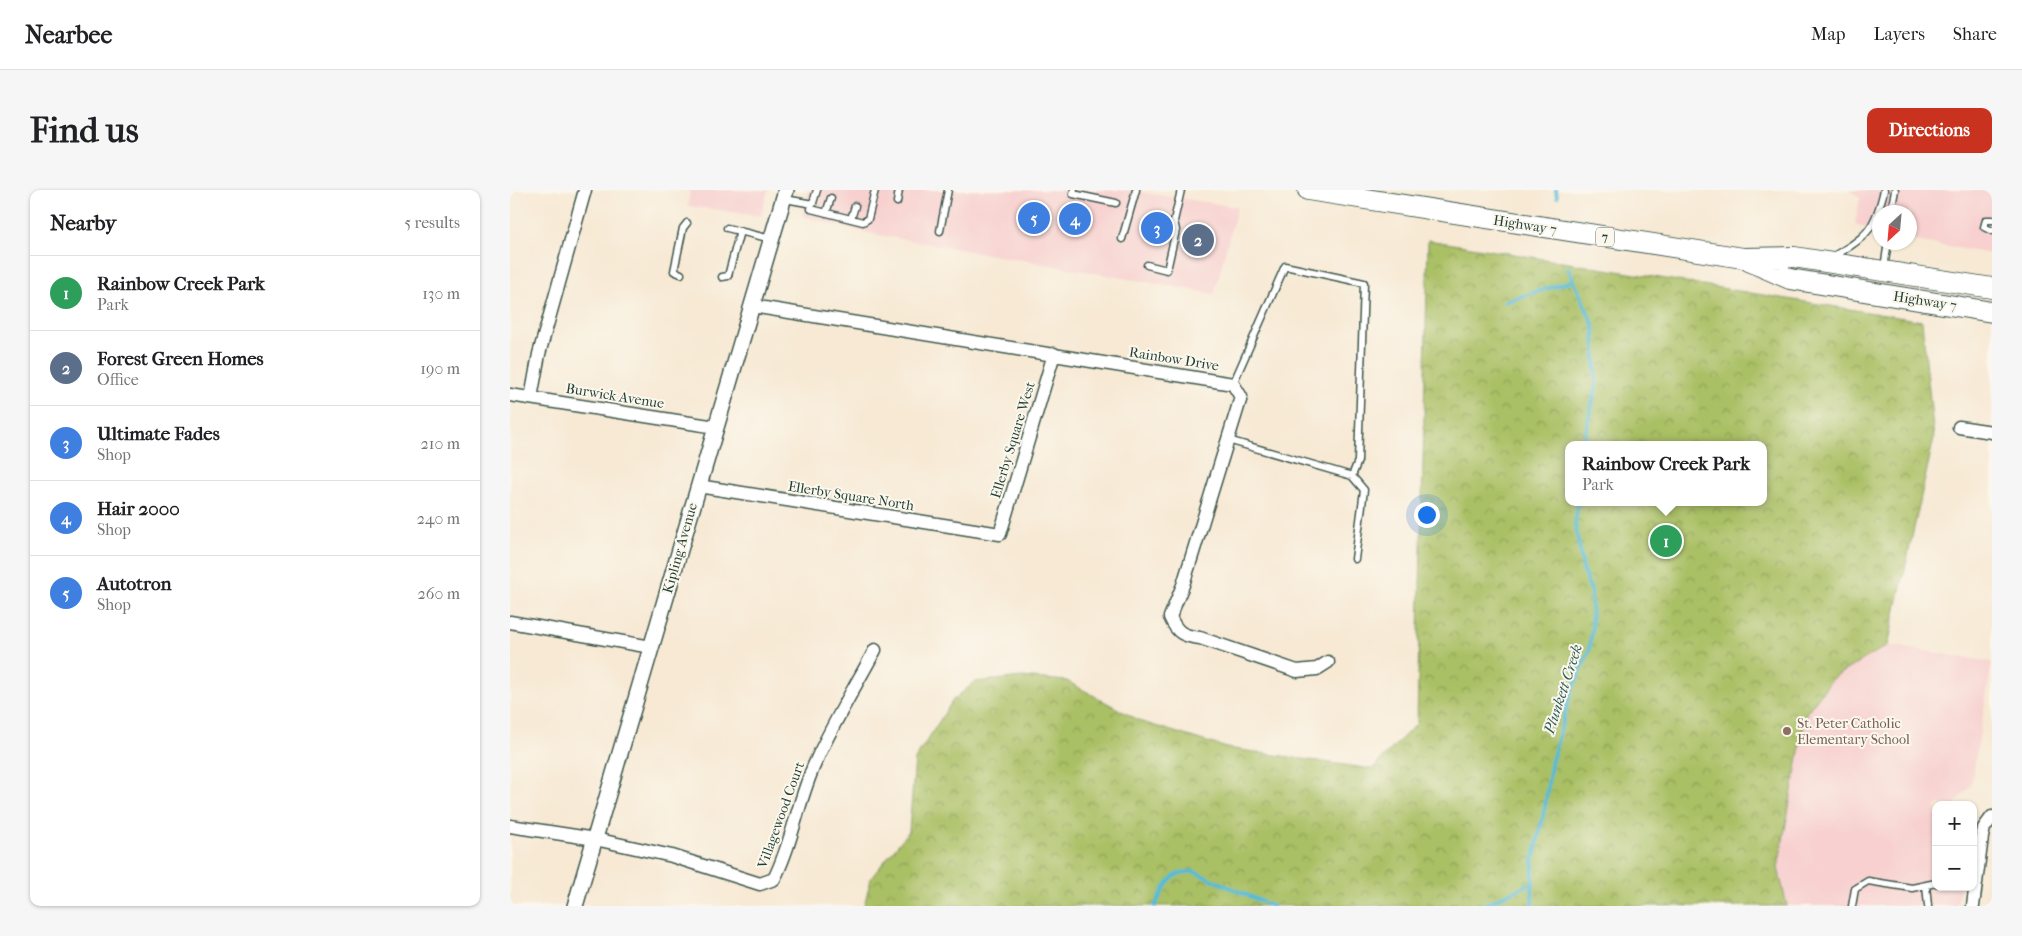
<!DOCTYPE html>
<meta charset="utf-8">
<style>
body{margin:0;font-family:"IM FELL French Canon",serif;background:#f6f6f6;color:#202124}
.controls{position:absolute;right:15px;bottom:15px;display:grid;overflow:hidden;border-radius:10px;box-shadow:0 1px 4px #0004}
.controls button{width:45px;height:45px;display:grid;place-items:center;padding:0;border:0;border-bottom:1px solid #e0e0e0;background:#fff;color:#202124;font:25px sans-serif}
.compass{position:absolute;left:1362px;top:15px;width:45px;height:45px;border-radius:50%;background:#fff;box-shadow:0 1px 4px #0004;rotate:206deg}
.you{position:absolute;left:916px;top:324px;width:18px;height:18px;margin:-12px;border:4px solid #fff;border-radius:50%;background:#1a73e8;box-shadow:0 0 0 8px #1a73e833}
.badge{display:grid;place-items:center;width:32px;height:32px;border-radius:50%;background:#c8321e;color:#fff;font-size:16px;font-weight:700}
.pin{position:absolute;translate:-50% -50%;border:2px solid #fff;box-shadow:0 1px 5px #0006}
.popup{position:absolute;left:1055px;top:251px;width:202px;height:65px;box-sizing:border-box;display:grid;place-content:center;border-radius:10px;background:#fff;filter:drop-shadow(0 1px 4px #0005);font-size:16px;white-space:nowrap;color:#757577}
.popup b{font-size:19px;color:#202124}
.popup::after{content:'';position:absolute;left:50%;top:100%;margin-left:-10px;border:10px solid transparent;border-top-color:#fff}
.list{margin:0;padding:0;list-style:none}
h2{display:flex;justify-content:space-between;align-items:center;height:65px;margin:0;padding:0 20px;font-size:21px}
h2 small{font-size:16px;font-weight:400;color:#757577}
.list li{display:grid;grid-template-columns:32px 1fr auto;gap:15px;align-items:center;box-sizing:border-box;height:75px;padding:0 20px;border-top:1px solid #e0e0e0}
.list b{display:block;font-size:19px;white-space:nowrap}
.list p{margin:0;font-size:16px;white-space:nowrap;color:#757577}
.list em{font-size:16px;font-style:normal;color:#757577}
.map{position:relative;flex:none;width:1482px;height:716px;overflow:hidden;border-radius:10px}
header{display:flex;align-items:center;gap:30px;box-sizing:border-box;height:70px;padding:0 25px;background:#fff;border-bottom:1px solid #e0e0e0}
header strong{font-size:24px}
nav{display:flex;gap:28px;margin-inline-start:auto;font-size:18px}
.intro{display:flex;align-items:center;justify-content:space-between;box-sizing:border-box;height:120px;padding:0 30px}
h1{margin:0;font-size:35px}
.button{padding:12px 22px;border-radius:10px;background:#c8321e;color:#fff;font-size:18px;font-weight:700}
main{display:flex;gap:30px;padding:0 30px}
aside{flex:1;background:#fff;border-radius:10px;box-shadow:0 1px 4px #0004}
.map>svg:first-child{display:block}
.built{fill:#f7d0cf}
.park{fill:url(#park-crowns);stroke:#647e4c;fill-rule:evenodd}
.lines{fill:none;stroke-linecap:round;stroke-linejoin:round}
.stream{stroke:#57bbd5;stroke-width:4}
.service-casing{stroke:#3f574c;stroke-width:9}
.minor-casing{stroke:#3f574c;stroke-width:15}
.tertiary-casing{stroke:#3f574c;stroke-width:18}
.primary-casing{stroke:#3f574c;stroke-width:22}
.service{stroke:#fff;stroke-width:6}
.minor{stroke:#fff;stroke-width:12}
.tertiary{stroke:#fff;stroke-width:15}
.primary{stroke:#fff;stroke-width:20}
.education-dot{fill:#8d6e63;stroke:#fbf7ec;stroke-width:2}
.labels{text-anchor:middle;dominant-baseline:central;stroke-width:4;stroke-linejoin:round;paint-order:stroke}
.shield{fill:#fbf7ec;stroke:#61756b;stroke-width:1}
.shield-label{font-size:12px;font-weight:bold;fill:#1f3d34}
.street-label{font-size:14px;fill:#1f3d34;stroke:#fbf7ec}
.education-label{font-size:14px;fill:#785e54;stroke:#fbf7ec;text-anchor:start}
.water-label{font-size:15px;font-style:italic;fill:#2d5c5c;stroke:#fbf7ec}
</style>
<header>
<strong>Nearbee</strong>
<nav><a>Map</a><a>Layers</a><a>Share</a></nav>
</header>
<div class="intro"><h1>Find us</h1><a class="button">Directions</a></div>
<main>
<aside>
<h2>Nearby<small>5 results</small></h2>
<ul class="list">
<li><span class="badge" style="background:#2e9e5b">1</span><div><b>Rainbow Creek Park</b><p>Park</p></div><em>130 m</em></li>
<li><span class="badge" style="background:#5c6f8a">2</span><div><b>Forest Green Homes</b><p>Office</p></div><em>190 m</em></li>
<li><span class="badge" style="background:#3f7fe0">3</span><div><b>Ultimate Fades</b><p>Shop</p></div><em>210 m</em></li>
<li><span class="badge" style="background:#3f7fe0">4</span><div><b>Hair 2000</b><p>Shop</p></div><em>240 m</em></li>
<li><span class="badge" style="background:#3f7fe0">5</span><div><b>Autotron</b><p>Shop</p></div><em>260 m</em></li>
</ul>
</aside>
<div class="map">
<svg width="1482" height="716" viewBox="0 0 1482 716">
<defs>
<pattern id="park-crowns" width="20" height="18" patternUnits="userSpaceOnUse" patternTransform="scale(1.25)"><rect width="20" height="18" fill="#aac065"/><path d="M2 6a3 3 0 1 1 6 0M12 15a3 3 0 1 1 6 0" fill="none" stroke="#8a9d54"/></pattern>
</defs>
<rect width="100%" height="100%" fill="#fbf7ec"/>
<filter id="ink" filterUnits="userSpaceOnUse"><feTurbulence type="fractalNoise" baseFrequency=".02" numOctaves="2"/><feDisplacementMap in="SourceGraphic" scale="10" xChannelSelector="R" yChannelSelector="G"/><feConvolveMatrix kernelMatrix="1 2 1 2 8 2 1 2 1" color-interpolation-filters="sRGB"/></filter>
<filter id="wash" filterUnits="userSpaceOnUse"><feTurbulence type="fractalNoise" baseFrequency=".0096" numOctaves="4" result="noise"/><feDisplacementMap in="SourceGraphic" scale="20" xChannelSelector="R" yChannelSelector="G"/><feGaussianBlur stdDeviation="1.12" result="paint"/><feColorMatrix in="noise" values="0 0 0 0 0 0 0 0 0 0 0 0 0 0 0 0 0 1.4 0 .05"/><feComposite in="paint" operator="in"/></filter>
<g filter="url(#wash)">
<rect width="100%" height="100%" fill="#f7e9d4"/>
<!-- built -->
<path class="built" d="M180 0H258L251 26 178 16Z
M299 0H617L727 17 704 104 358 43 292 26Z
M1339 0H1482V64L1400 50V22H1370L1369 42 1345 34 1350 8Z
M1378 455 1482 472 1461 595 1444 615H1426V697H1450L1447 716H1074L1324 487Z"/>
<!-- park -->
<path class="park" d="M918 50 1412 131 1424 248 1378 455 1324 487 1296 523 1268 678 1277 716H354L361 688 399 641 405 569 443 510 465 492 512 487 557 491 632 532 717 558 862 579 907 533ZM1058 255H1254V312H1058Z"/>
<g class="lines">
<!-- stream -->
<path class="stream" d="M1046 0 1047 7
M1058 78 1084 136 1086 196 1073 255
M994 112 1064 90
M645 716C655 697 660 679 685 682L762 716
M971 716 1022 693
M1022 716 1023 672 1035 617 1041 574 1060 505 1079 461 1082 439 1081 400 1074 384 1065 334 1068 312"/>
</g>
</g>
<g filter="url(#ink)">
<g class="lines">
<defs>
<path id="service" d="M307 0 301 19 353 32 358 29 365 0
M564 0 563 4 606 13
M275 9 303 14
M387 12 389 0
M1381 22 1385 0
M316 23 321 8
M341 29 345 16
M1482 30H1476L1474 37 1482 41
M217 38 261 49
M430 41 438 0
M612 49 626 0
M1320 68C1356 48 1365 40 1374 0
M637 75 657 80 666 40 664 31 671 0
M1374 78 1378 52
M171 84 164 81 173 38 177 33
M212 87 218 86 230 41
M718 250 842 286 848 271 854 93 775 76 723 194
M842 286 854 300 845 369
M1416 695 1418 716
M1342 716 1345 699 1358 691 1402 698 1426 693"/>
<path id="minor" d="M242 116 723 194 731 207 673 395 660 427C667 443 673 446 690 448L787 481 807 479 818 472
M0 205 206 237
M21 208 29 164 75 0
M1449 237 1482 242
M188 296 490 344 544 164
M0 432 141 457
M0 636 85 649 162 666 250 694 264 689C283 652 288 609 306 571 323 533 345 497 365 460
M1463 716 1472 647 1474 638 1482 627"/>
<path id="tertiary" d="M65 716 276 0"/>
<path id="primary" d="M798 0 1233 68 1284 67 1482 98
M1239 71 1280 89 1482 122"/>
</defs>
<!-- service casing -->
<use href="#service" class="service-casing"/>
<!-- minor casing -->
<use href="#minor" class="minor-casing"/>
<!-- tertiary casing -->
<use href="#tertiary" class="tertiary-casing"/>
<!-- primary casing -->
<use href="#primary" class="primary-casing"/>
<!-- service -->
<use href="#service" class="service"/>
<!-- minor -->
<use href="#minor" class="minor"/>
<!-- tertiary -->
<use href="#tertiary" class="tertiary"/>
<!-- primary -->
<use href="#primary" class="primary"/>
</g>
</g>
<!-- markers -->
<circle class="education-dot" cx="1277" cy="541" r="5"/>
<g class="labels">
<!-- shield labels -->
<rect class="shield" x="1086" y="37.5" width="18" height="19" rx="4"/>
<g class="shield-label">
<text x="1095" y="47">7</text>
</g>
<!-- street labels -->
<g class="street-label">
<text transform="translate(1015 35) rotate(9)">Highway 7</text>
<text transform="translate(1415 111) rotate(9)">Highway 7</text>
<text transform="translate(664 169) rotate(9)">Rainbow Drive</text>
<text transform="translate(105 206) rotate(9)">Burwick Avenue</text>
<text transform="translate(503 250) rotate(-73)">Ellerby Square West</text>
<text transform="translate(341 306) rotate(9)">Ellerby Square North</text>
<text transform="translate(170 358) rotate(-74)">Kipling Avenue</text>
<text transform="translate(271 625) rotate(-70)">Villagewood Court</text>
</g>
<!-- education labels -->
<g class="education-label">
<text x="1287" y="533">St. Peter Catholic<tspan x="1287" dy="16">Elementary School</tspan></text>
</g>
<!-- water labels -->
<g class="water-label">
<text transform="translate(1053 499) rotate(-72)">Plunkett Creek</text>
</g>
</g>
</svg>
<div class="controls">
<button>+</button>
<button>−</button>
</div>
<svg class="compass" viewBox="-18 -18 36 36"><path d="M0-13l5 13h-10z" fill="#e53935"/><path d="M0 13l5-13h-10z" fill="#757577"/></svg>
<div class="you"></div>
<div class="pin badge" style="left:1156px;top:351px;background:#2e9e5b">1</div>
<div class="popup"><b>Rainbow Creek Park</b>Park</div>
<div class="pin badge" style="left:688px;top:50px;background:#5c6f8a">2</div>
<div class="pin badge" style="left:647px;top:38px;background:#3f7fe0">3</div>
<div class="pin badge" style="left:565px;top:29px;background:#3f7fe0">4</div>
<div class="pin badge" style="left:524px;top:28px;background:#3f7fe0">5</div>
</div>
</main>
